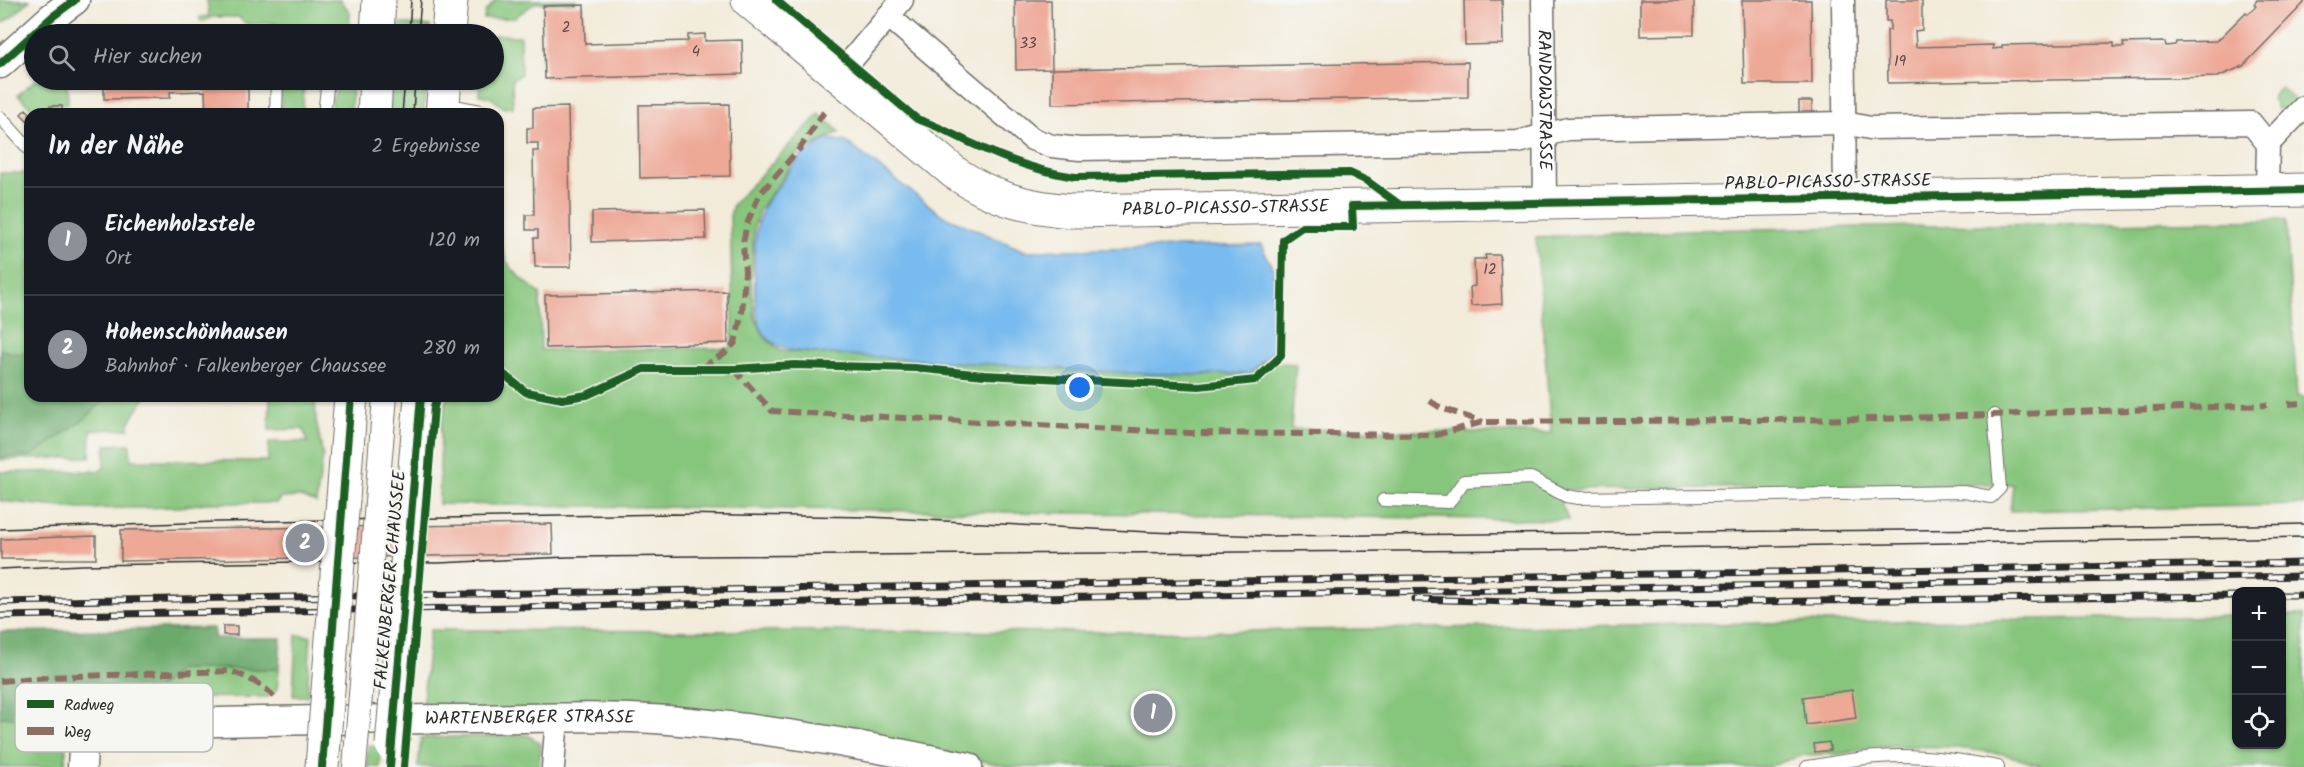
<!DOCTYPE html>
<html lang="de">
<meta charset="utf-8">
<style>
body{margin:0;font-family:Kalam,sans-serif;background:#20242c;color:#f1f3f6}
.controls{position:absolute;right:18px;bottom:18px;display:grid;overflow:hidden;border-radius:12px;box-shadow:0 2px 4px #0004}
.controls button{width:54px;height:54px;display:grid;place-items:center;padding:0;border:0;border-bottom:2px solid #363941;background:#171b24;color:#f1f3f6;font:30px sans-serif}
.you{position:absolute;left:1080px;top:388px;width:21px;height:21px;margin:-15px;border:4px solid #fff;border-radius:50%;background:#1a73e8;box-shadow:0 0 0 9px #1a73e833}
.badge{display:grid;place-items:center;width:39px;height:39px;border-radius:50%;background:#8c9099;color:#fff;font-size:20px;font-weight:700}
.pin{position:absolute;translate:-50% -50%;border:3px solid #fff;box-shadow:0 2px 6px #0006}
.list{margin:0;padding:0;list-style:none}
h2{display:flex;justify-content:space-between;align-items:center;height:78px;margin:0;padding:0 24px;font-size:26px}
h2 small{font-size:20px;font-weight:400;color:#9ea1a6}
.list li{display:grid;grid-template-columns:39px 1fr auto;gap:18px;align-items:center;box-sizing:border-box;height:108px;padding:0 24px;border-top:2px solid #363941}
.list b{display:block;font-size:22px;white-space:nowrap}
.list p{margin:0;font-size:20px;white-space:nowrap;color:#9ea1a6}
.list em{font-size:20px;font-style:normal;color:#9ea1a6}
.icon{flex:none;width:33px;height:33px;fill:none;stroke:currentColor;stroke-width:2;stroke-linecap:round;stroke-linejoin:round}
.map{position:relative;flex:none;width:2304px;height:767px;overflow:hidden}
.search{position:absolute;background:#171b24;box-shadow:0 2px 4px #0004;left:24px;top:24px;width:480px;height:66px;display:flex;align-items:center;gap:15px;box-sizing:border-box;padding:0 21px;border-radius:33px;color:#9ea1a6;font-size:22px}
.panel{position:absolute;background:#171b24;box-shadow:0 2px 4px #0004;left:24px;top:108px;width:480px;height:294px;border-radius:18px}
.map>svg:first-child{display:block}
.green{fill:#86c57c;stroke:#587854;stroke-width:1.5}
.forest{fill:#6caa6c;stroke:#4c6a4c;stroke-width:1.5}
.water{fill:#79bbee;stroke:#52738c;stroke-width:1.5}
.building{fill:#eea896}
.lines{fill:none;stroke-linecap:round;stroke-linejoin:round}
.service-casing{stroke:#716e68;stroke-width:14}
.minor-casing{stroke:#716e68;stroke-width:25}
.tertiary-casing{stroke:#716e68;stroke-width:31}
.secondary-casing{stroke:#716e68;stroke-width:35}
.service{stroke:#fff;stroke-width:12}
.minor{stroke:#fff;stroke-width:22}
.tertiary{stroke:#fff;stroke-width:28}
.secondary{stroke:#fff;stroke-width:33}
.tram{stroke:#2b2b2b;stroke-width:1.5}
.rail-casing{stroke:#2b2b2b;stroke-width:7}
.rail{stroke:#f6f6f2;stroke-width:4.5;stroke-dasharray:14;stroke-linecap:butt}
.service-bridge-casing{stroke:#716e68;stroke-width:14;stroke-linecap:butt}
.secondary-bridge-casing{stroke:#716e68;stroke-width:35;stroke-linecap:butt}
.service-bridge{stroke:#fff;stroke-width:12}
.secondary-bridge{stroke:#fff;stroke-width:33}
.quiet{stroke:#8d6e63;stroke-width:6;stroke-dasharray:12 6;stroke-linecap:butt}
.cycleway-casing{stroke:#f6f6f2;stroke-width:11}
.cycleway{stroke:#1b5e20;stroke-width:8}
.labels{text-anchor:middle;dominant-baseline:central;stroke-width:4.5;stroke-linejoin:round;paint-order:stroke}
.number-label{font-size:15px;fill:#5c4a46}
.street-label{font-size:18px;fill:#2b2b2b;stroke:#f6f6f2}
.key{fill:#f6f6f2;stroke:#b9b9b6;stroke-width:1.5}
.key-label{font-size:16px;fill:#2b2b2b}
</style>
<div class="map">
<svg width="2304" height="767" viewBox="0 0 2304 767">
<rect width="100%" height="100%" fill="#f6f6f2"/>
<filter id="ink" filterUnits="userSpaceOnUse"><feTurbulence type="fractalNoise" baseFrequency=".0167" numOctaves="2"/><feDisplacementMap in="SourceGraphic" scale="12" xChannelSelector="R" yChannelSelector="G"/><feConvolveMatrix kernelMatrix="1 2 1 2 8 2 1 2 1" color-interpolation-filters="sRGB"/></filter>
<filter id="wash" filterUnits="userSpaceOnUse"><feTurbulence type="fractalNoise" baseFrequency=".008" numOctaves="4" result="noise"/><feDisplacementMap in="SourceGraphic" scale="24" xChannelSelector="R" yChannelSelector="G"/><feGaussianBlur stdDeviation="1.35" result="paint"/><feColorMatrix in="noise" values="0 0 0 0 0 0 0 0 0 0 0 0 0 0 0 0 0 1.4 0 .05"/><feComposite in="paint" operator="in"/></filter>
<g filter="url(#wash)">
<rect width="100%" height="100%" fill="#f2ebd9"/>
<!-- green -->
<path class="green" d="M0 0H30L12 17 0 24Z
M207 0H340L350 12 349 34H277L276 23 247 24 238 17H212L205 21H200V17L209 16Z
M496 0H576V2L535 3 514 18 484 19 485 12Z
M390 23 430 26 429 34H388Z
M494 35 520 36 521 74 512 80 513 107 504 108 490 97 479 95 480 80H494Z
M35 80H67L68 103 45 105V114H37L18 95Z
M280 80H324V84L304 83 303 114H281Z
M339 80H352L351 114H328Z
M387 80H426L423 114H388Z
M2281 88 2299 104 2287 111 2277 109 2272 99 2274 94Z
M819 114 840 132 802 150 794 157 787 171 759 210 754 227 751 282 755 318 765 338 781 351 1130 373 1199 375 1250 373 1263 362 1296 364 1291 429 1551 433 1536 237 1689 230 2286 220 2297 397H2304V505L2010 511 2013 484 1556 490 1568 520 439 504 441 425 447 396H498V222C504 267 506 265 540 294L541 350 731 348 733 322 730 216 733 204Z
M0 173H30V396H146L129 423V429L91 430 90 457 0 460Z
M260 396H315L316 420 323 456 316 503 301 497 280 498 277 503H205L180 507 79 509 0 501V472L99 471 104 468 106 445 130 444 131 460 268 461 269 442H308L303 429 269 430 270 398Z
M2282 615H2304V767H2044L2004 754 1950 747 1883 746 1840 754 1803 755 1768 767H1011L888 742 422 710 430 630 1166 632 2236 616V744H2282Z
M296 635 311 636 307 696H293Z
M179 669H279L277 689 268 697 147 698Z
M57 716V735L66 749 65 767H0V717Z
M528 735 541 744 539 767H418L421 738Z
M368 745 381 748 380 767H367Z"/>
<!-- forest -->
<path class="forest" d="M30 349V396H109L86 418 31 456 0 457V350L20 354Z
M214 628V638H281L279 669H179L147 698 58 700 57 716 0 717V632Z"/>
<!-- water -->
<path class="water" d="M829 139 846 142 942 215 1025 251 1261 245 1273 269 1276 328 1273 351 1250 373 1199 375 1130 373 826 354C807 352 779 353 766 336 755 323 756 304 755 288 754 260 752 227 766 202 771 194 778 188 783 180 800 154 801 153 829 139Z"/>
<g id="blocks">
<!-- building -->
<path class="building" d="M1015 0H1051L1052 69 1016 70Z
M1464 0H1502L1503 44 1465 45Z
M1640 0H1694V35L1640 36Z
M1742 0H1811L1812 84H1744Z
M1886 0H1922V30L1915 31 1916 47 1993 45V49L2002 48V45L2114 43V47H2124L2123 43 2165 42 2166 46 2175 45 2176 42 2217 41 2246 12 2248 14 2256 6 2254 4 2257 0H2304V3L2243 66 2218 77 1888 83 1887 30H1890V21H1886Z
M584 5 585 44 688 41V35L705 34V41L742 40 743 74 545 79 543 6Z
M1468 62V97L1052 104V69Z
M104 80H248V114H206L205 91 170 92V98L104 99Z
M1799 101H1812V115H1799Z
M729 104 730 176 640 178 639 105Z
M50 106H62V114H50Z
M568 107 571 267H535L534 238H538V230H526V215H534L533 151H538V143H527V128H533V108Z
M26 109 30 113 28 121 21 114Z
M705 210 706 239 592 242V212Z
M1485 255H1500L1502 304 1471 306 1470 287 1475 286 1474 259H1486Z
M727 291 728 343 546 348 545 295Z
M552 524 553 554 121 561V530Z
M96 536V559H1V539Z
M223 626H237V635H223Z
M1852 690 1856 718 1806 725 1803 697Z
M1829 742 1831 750 1815 752 1814 744Z"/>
</g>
</g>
<g filter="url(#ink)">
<use href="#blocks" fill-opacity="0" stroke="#716e68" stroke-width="1.5"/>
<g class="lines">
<defs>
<path id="service" d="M443 104 481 111 485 114
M276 114 277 80
M324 114 328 80
M0 117 30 150
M1383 500 1449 502 1464 481 1531 478 1566 496 1578 498 1964 492 1991 497 2000 488 1994 415
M371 502 379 396
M382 503 391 396
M349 767 351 743
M360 767 362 744
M1807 767C1838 762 1869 756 1900 756 1934 756 1966 761 1998 767"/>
<g id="minor">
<path id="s1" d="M1543 0 1545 201"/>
<path d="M1843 0 1845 197"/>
<path d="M888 16 1032 139 1052 146 1080 149 1518 142 1568 129 1845 123 1870 128 2251 123 2268 144"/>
<path d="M839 75 902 0"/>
<path d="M2267 190 2268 144 2304 107"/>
<path d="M553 767 557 718"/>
</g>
<g id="tertiary">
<path d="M0 64 52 17 75 0"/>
<path id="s2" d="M82 767C83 747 82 733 102 725 225 721 347 719 469 719 536 718 602 715 668 720 768 728 871 746 968 767"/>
</g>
<g id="secondary">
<path id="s3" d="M748 0 955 173C994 199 1025 207 1071 211L2304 190"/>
<path d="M377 34 379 0"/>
<path d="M448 34 451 0"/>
<path d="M374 114 376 80"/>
<path d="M442 114 445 80"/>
<path d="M343 499 351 396"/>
<path d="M412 505 421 396"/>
<path d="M322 767 324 741"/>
</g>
</defs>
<!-- service casing -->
<use href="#service" class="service-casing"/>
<!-- minor casing -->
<use href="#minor" class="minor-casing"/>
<!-- tertiary casing -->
<use href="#tertiary" class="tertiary-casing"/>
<!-- secondary casing -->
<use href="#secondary" class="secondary-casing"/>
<!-- service -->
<use href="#service" class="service"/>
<!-- minor -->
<use href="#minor" class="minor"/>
<!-- tertiary -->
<use href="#tertiary" class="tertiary"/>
<!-- secondary -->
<use href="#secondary" class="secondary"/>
<!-- tram -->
<path class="tram" d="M409 34 411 0
M418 34 421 0
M402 114 405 80
M413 114 415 80
M0 529 217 522 672 514 870 517 1149 532 1266 536 2010 529 2304 524
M0 569 82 565 305 562 439 563 568 557 1537 550 2304 537"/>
<defs>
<path id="rail" d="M2282 595H2304
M1415 599 1574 604 2236 596
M0 602 2304 563
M0 616 2304 576"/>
</defs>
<!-- rail casing -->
<use href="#rail" class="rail-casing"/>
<!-- rail -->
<use href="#rail" class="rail"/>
<defs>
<path id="service-bridge" d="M351 743 371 502
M362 744 382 503"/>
<path id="secondary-bridge" d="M324 741 343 499
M392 745 412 505"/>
</defs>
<!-- service-bridge casing -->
<use href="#service-bridge" class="service-bridge-casing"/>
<!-- secondary-bridge casing -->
<use href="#secondary-bridge" class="secondary-bridge-casing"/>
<!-- service-bridge -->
<use href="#service-bridge" class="service-bridge"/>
<!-- secondary-bridge -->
<use href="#secondary-bridge" class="secondary-bridge"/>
<!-- quiet -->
<path class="quiet" d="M702 368 726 352 735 343 742 312 745 272 743 243 747 224 759 195 800 148 824 112
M734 369 772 411 1189 433 1436 435 1483 422 1879 419 2267 405
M1430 401 1441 408 1483 422
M2288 404 2304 403
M0 681 50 677 230 671C246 676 268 687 277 701"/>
<defs>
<path id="cycleway" d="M776 0 917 119C939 126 953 135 973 144 1005 159 1041 172 1075 177L1350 173 1367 181 1400 205
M0 64 52 17 75 0
M498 370 526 392 562 399 587 395 644 369H734L794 365 915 368 984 375 1199 386 1256 380 1281 356 1283 240 1302 227H1353L1352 206 2304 190
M322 767 351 396
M390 767 421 396
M404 767 434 407 437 396"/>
</defs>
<!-- cycleway casing -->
<use href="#cycleway" class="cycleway-casing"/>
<!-- cycleway -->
<use href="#cycleway" class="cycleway"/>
</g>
</g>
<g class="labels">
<!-- number labels -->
<g class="number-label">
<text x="566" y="28">2</text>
<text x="1028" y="44">33</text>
<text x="696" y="52">4</text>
<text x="1900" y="62">19</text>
<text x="1490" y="270">12</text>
</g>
<!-- street labels -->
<g class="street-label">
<text stroke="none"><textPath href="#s1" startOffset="100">RANDOWSTRASSE</textPath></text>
<text transform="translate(1828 183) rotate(-1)">PABLO-PICASSO-STRASSE</text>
<text stroke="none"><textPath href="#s3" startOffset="548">PABLO-PICASSO-STRASSE</textPath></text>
<text transform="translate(391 580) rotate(-85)">FALKENBERGER CHAUSSEE</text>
<text stroke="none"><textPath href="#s2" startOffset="478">WARTENBERGER STRASSE</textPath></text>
</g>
</g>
<!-- legend -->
<rect x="15" y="683" width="198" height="69" rx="9" class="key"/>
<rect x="27" y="700" width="27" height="8" fill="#1b5e20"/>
<rect x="27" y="727" width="27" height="8" fill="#8d6e63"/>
<g class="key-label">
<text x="64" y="710">Radweg</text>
<text x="64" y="737">Weg</text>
</g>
</svg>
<div class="controls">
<button>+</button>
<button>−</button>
<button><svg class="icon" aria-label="locate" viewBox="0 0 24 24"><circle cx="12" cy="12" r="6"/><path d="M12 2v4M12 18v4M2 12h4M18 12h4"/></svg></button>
</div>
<div class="you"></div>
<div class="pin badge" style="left:1153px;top:713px">1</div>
<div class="pin badge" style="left:305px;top:543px">2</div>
<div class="search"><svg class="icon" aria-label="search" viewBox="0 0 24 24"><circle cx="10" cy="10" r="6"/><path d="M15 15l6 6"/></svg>Hier suchen</div>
<section class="panel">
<h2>In der Nähe<small>2 Ergebnisse</small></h2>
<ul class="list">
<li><span class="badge">1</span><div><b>Eichenholzstele</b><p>Ort</p></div><em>120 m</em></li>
<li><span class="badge">2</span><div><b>Hohenschönhausen</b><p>Bahnhof · Falkenberger Chaussee</p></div><em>280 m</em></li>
</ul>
</section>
</div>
